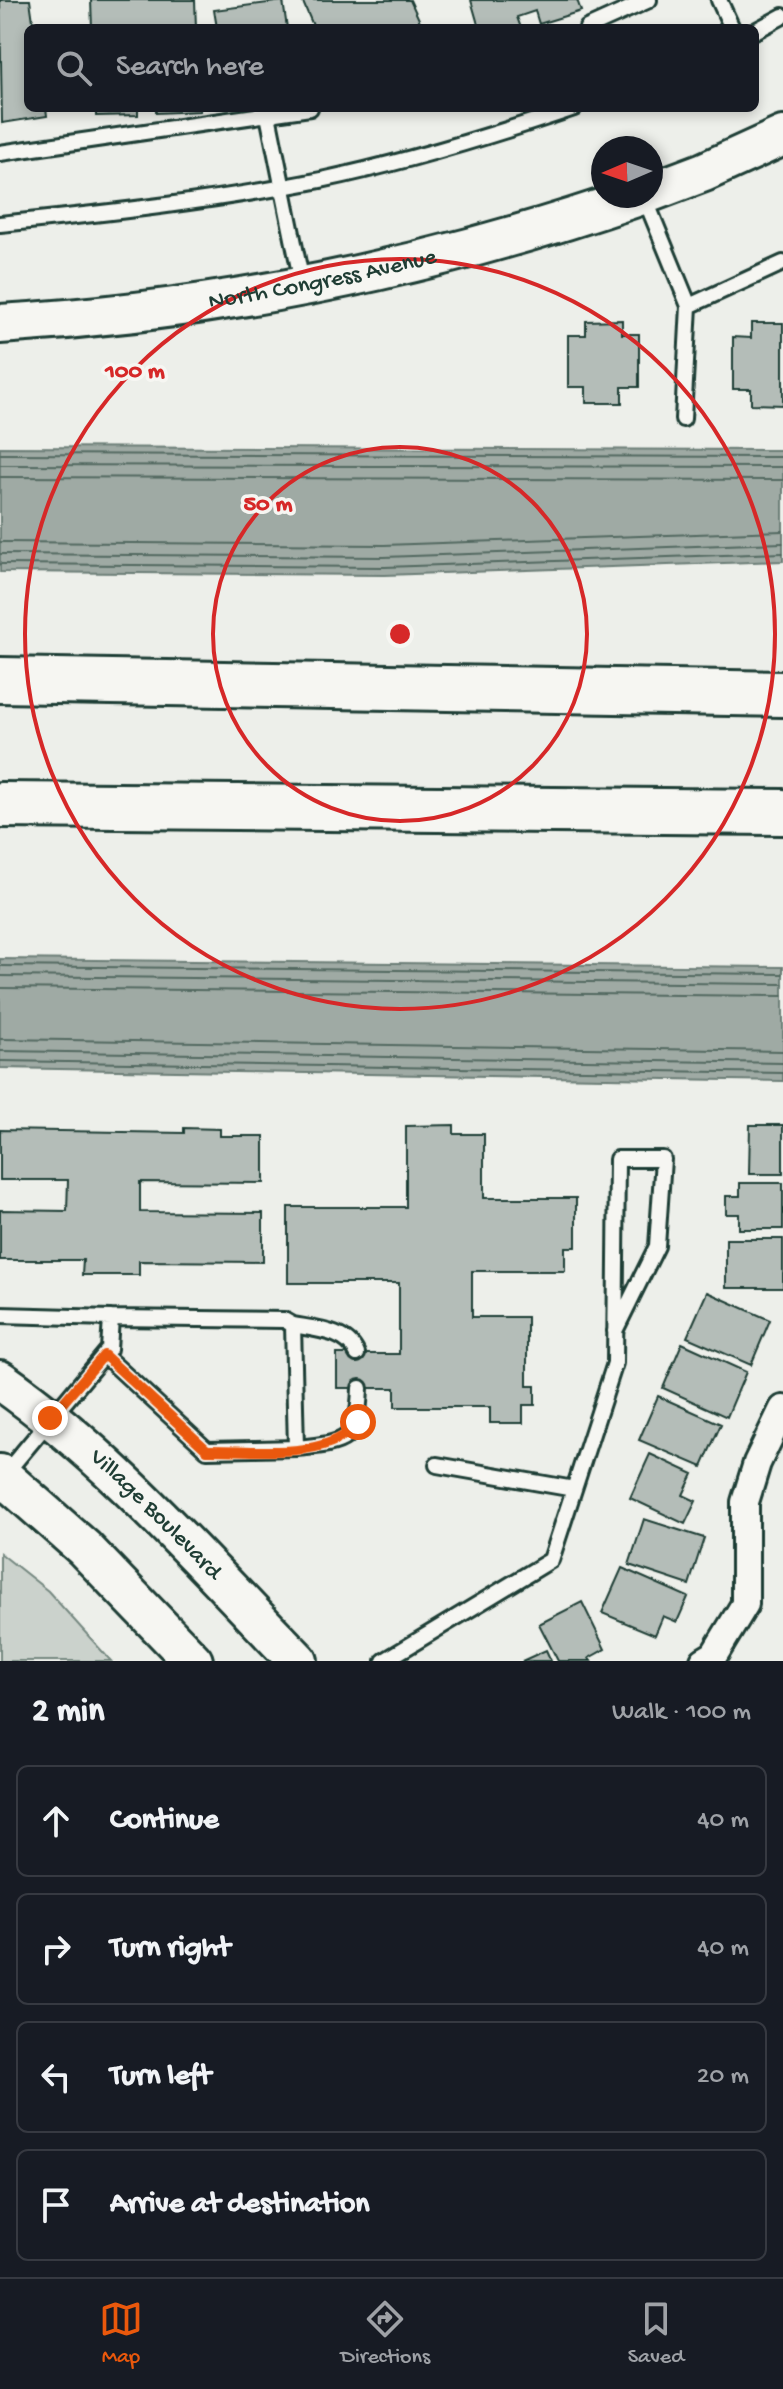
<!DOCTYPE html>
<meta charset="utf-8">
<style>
body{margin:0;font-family:"Gochi Hand",sans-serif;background:#20242c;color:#f1f3f6}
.compass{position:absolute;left:591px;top:136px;width:72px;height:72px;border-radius:50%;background:#171b24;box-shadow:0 4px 12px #0003;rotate:268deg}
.stop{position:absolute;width:24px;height:24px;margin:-18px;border:6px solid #ea580c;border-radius:50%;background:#fff}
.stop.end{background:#ea580c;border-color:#fff;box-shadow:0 2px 8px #0008}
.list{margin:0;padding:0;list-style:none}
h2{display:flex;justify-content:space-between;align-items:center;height:104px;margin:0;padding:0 32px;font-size:34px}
h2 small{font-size:26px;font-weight:400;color:#9ea1a6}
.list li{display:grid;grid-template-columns:52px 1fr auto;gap:24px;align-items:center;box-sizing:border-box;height:112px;margin:0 16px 16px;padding:0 16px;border:2px solid #363941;border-radius:12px}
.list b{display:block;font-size:30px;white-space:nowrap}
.list em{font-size:26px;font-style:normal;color:#9ea1a6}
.icon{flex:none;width:44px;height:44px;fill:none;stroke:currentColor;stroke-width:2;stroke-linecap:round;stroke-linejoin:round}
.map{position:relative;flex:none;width:783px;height:1661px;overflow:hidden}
.search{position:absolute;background:#171b24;box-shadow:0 4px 12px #0003;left:24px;right:24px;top:24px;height:88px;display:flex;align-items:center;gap:20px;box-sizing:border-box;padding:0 28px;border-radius:12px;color:#9ea1a6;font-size:30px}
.sheet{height:616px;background:#171b24}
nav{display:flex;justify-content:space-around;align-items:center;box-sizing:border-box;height:112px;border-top:2px solid #363941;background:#171b24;font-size:22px;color:#9ea1a6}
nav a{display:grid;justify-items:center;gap:4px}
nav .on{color:#ea580c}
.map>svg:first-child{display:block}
.green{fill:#cbd2cc;stroke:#758880;stroke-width:2}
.water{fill:#9faaa4;stroke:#6c7e77;stroke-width:2}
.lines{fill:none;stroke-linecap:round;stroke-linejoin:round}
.shore{stroke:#526961;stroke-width:2}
.building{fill:#b4bdb8;stroke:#1f3d34;stroke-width:2}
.lane-casing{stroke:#1f3d34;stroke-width:20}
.street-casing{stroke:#1f3d34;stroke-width:32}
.secondary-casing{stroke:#1f3d34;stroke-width:44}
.highway-casing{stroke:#1f3d34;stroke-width:50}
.lane{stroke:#f6f6f2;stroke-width:14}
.street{stroke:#f6f6f2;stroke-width:26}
.secondary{stroke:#f6f6f2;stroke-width:38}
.highway{stroke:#f6f6f2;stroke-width:44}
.route{stroke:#ea580c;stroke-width:10}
.ring{fill:none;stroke:#d62828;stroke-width:4}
.labels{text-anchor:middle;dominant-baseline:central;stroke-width:7;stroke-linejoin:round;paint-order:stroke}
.street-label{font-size:24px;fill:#1f3d34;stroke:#f6f6f2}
.centre{fill:#d62828;stroke:#f6f6f2;stroke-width:4}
.ring-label{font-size:24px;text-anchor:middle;font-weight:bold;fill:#d62828;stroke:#f6f6f2;stroke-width:7;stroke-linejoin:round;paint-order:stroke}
</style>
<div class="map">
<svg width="783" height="1661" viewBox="0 0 783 1661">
<rect width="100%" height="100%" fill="#edefea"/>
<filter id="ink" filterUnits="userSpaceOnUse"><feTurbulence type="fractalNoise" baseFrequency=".0125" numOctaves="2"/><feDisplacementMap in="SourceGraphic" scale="16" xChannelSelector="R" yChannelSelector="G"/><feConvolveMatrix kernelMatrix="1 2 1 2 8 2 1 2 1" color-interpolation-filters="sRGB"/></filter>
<g filter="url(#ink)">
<!-- green -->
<path class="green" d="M0 1553 48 1591 111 1661H0Z"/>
<!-- water -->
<path class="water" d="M0 447 783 450V561L385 575 0 572Z
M0 959 783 967V1081L0 1068Z"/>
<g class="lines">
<!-- shore -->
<path class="shore" d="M0 454 783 457
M0 465 783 467
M0 477 783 480
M0 542 384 545 783 531
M0 554 384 557 783 543
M0 564 385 567 783 553
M0 966 783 974
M0 976 783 984
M0 988 783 996
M0 1039 783 1051
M0 1051 783 1063
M0 1061 783 1073"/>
</g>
<!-- building -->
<path class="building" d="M0 0H30L34 28H28V108H46L47 116 2 123Z
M91 0H195L196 28H92Z
M302 0H410L423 28H314Z
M471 0H577L581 11 539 24 535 11 517 17 521 28H479Z
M283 1 287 28H217L214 10Z
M96 108H138V115L96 116Z
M156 108H200V111L156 113Z
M622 320V334H639V387H622V403H586V387H568V335H586V321Z
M751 323H783V405L751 404V389H733V337L751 338Z
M454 1125V1134H484V1198H576V1247H565V1271H472V1317H527V1386H535V1405H523V1423H490V1407H395V1388H337V1354H399V1283H288V1207H406V1126Z
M750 1125H783V1174H749Z
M184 1128 220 1129V1136H264V1183L140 1182V1212L263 1213V1262L139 1261V1275H82L83 1260H0V1210L67 1211 68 1180H0V1130L184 1133Z
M740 1183H783V1229H739V1214H726V1196H740Z
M726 1239H783V1288H726Z
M707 1292 770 1320 751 1365 687 1337Z
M682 1343 746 1372 727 1417 663 1388Z
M658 1396 721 1424 702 1467 639 1440Z
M650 1454 693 1474 683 1495 696 1501 685 1524 630 1498Z
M644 1519 704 1538 689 1585 629 1565Z
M622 1568 688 1597 677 1622 663 1616 655 1635 602 1613Z
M582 1602 605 1649 589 1658 591 1661H558L539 1624Z
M546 1650 551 1661H522Z"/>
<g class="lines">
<defs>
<path id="lane" d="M719 0 732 28
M587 28 649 0
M755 31 783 16
M268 115 302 283
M0 153 310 108
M644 196 689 306 683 419
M0 224C108 213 215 201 321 180 407 162 491 136 574 108
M689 306 783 263
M0 1315 111 1318
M293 1325C315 1329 348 1331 357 1354
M296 1448C347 1443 358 1442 360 1388
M437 1465 574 1489
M4 1475 109 1349 111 1318 284 1320 293 1325 296 1448 207 1450 104 1355
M384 1661 551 1560 615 1363 617 1159H663L657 1246 615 1331"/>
<path id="street" d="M704 1661 714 1655 745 1604V1502L757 1463 783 1409"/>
<g id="secondary">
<path d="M651 192 704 172 783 136"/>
<path id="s1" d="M0 324C219 311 431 268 639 196"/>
<path id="s2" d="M0 1380C112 1458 203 1564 298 1661"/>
<path d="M0 1474 84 1548 193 1661"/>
</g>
<path id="highway" d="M0 680 783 694
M0 805 783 812"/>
</defs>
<!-- lane casing -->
<use href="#lane" class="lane-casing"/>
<!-- street casing -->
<use href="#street" class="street-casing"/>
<!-- secondary casing -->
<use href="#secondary" class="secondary-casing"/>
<!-- highway casing -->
<use href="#highway" class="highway-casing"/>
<!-- lane -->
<use href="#lane" class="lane"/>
<!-- street -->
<use href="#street" class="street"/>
<!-- secondary -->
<use href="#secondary" class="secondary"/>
<!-- highway -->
<use href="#highway" class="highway"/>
</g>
</g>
<g class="lines" filter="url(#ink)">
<!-- route -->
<path class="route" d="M50 1418 104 1355 207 1450C253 1449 329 1462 358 1422"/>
</g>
<!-- distance rings -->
<g class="ring">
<circle cx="400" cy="634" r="187"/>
<circle cx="400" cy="634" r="375"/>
</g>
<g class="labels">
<!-- street labels -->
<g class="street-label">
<text stroke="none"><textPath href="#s1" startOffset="326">North Congress Avenue</textPath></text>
<text stroke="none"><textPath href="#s2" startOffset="206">Village Boulevard</textPath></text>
</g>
</g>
<circle cx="400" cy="634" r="12" class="centre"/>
<g class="ring-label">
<text x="135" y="377">100 m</text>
<text x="268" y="510">50 m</text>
</g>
</svg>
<svg class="compass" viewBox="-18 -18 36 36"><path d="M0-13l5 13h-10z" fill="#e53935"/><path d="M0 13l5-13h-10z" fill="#9ea1a6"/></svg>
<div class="stop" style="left:358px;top:1422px"></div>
<div class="stop end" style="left:50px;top:1418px"></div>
<div class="search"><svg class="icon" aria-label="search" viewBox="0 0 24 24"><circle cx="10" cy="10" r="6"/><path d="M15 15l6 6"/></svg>Search here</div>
</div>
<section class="sheet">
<h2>2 min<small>Walk · 100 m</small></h2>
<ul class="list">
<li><svg class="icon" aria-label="ahead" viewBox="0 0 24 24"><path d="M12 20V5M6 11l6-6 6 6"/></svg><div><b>Continue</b></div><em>40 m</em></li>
<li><svg class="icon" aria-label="right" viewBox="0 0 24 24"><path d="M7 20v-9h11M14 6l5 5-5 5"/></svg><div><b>Turn right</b></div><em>40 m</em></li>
<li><svg class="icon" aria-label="left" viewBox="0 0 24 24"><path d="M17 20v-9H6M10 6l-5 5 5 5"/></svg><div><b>Turn left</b></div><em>20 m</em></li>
<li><svg class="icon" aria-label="arrive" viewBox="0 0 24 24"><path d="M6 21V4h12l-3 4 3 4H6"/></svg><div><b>Arrive at destination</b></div></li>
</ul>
</section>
<nav>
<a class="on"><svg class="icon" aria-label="map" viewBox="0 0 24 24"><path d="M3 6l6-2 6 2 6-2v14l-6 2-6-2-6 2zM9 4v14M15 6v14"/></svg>Map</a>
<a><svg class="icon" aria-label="directions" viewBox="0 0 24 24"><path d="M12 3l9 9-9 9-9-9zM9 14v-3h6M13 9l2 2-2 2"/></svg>Directions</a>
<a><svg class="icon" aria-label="saved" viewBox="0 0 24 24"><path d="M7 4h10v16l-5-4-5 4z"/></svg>Saved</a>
</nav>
